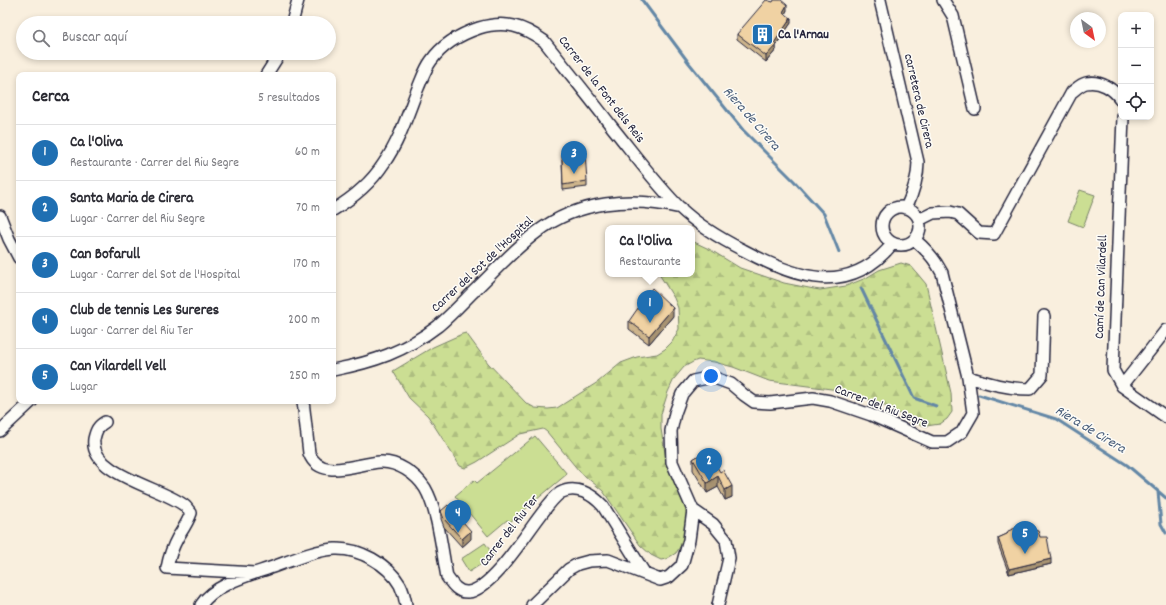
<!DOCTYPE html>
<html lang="es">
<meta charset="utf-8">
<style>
body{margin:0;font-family:Dekko,sans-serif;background:#f7f7f7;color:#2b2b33}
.controls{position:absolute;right:12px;top:12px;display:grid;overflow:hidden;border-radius:8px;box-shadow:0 2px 6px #0003}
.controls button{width:36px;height:36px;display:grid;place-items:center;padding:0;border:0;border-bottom:1px solid #e1e1e2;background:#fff;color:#2b2b33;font:20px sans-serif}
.compass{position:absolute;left:1070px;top:12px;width:36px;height:36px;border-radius:50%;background:#fff;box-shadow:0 2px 6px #0003;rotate:147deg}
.you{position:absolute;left:711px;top:376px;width:14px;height:14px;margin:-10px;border:3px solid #fff;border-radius:50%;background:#1a73e8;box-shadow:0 0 0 6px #1a73e833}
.badge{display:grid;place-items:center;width:26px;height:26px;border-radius:50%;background:#1f6fb2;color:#fff;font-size:13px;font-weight:700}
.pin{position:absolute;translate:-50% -33px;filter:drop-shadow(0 1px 2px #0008)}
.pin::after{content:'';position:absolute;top:21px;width:14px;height:12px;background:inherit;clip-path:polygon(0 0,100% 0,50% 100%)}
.popup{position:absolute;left:605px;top:225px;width:90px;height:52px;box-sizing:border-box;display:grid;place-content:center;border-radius:8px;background:#fff;filter:drop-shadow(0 1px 3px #0005);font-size:13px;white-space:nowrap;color:#7c7c81}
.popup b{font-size:15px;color:#2b2b33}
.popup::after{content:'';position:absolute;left:50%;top:100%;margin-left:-8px;border:8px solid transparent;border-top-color:#fff}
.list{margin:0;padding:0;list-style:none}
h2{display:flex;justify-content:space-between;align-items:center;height:52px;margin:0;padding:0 16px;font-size:17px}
h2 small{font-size:13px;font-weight:400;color:#7c7c81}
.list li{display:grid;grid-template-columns:26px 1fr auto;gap:12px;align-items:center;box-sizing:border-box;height:56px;padding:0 16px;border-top:1px solid #e1e1e2}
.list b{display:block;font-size:15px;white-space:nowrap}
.list p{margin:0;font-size:13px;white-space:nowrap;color:#7c7c81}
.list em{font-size:13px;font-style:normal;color:#7c7c81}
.icon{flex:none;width:22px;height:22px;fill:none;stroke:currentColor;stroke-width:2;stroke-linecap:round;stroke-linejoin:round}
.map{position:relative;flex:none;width:1166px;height:605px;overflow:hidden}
.search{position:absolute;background:#fff;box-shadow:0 2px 6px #0003;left:16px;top:16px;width:320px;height:44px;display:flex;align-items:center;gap:10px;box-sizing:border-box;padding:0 14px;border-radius:22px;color:#7c7c81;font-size:15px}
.panel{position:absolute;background:#fff;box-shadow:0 2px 6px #0003;left:16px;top:72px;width:320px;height:332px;border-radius:8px}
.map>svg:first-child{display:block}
.forest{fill:url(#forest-firs);stroke:#768067}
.pitch{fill:#cbde93;stroke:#768067}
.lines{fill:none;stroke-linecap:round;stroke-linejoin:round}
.stream{stroke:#6387a6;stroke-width:3}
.minor-casing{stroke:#22223b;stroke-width:14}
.minor{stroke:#fdfcf7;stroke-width:11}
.wall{fill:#ceb58c;stroke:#22223b}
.shaded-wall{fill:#a89372;stroke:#22223b}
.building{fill:#f0d2a3;stroke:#22223b}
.labels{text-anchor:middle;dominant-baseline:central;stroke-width:3;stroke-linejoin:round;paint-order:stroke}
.poi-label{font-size:13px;font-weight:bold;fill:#22223b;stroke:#fdfcf7;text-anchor:start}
.street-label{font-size:13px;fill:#22223b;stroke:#fdfcf7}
.water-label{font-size:14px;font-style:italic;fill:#485d7a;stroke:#fdfcf7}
</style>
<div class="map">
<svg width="1166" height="605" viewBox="0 0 1166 605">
<defs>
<pattern id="forest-firs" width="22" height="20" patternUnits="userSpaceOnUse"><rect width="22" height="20" fill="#cbde93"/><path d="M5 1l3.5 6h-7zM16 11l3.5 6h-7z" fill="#aebe80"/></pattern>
</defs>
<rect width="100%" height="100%" fill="#f9efde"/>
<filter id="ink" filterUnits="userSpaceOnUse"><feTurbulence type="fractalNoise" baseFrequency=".025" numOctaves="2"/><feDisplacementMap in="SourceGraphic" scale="8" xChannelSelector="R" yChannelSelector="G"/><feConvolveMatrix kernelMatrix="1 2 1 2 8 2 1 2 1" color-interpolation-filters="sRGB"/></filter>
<g filter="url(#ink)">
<!-- forest -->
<path class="forest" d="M692 241 709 249 740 268 784 283 814 289 820 290 846 286 866 278 879 270 901 263 911 266 926 284 951 393 952 412 947 419 940 424 926 426 916 423 890 408 857 395 839 390 769 381 733 367 714 362 698 360 693 362 684 367 674 379 668 392 661 414V429L667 465 684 504 688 518 685 539 676 553 666 559 661 560 651 555 640 545 603 491 579 471 547 432 543 429 520 434 477 462 465 468 460 466 428 416 409 398 393 371 433 347 462 334 466 333 488 363 526 403 535 408 548 409 557 408 598 382 621 363 637 357 657 354 665 349 672 342 679 329 678 308 674 298 659 274H692Z"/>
<!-- pitch -->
<path class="pitch" d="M1080 190 1095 195 1083 227 1068 221Z
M535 436 567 474 510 522 507 520 488 536 455 496 474 480 477 483Z
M485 543 494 556 469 572 461 559Z"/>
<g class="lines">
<!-- stream -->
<path class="stream" d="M642 0 689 63 743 130 794 181 824 214 839 252
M861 288 914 398 936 406
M979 395 1056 419 1127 465 1166 498
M1158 492 1161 524 1166 533"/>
<defs>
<path id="minor" d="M880 0 918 162C918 179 913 193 906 208
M943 0 953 16 975 109
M292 23 298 0
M266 75 280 53
M1123 117 1113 370 1122 386 1166 330
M882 226a19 19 0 1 1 38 0a19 19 0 1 1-38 0Z
M333 210C353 198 371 183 384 163 400 140 408 113 418 88 422 79 425 69 431 61 442 45 461 34 479 28 505 20 523 26 544 41 567 70 590 98 612 127 634 154 655 183 680 208 698 225 721 239 743 250 795 278 849 298 893 243
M0 216 9 239 19 258
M919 220 933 213 950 212 958 214 979 233 994 234 1072 92C1076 89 1081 84 1086 83 1100 80 1114 89 1121 100
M333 370C374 362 404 352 438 326 451 315 463 302 475 290 494 272 515 248 537 232 578 201 631 196 681 208
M968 377C988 383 1008 389 1030 389L1042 375 1044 316
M1122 386 1166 417
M303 401 309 453C320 482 358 463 380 462 397 461 416 474 425 488 438 510 442 551 447 577 452 584 458 593 468 592 491 590 526 534 540 516 546 508 552 499 560 493 576 484 593 495 603 506L645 574
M105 422C98 426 96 430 94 439 89 475 164 488 185 506 187 508 189 511 191 513 188 522 183 529 178 537 173 546 169 557 167 568L255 573
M0 431 32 401
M201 605C214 585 246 576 267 569 288 562 314 550 335 549 359 548 388 564 400 585 403 591 405 598 406 605
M532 605 569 569 578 564 589 561 608 560 660 580 669 577 682 565 689 540 693 510
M718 605 729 558 726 540 713 524 693 510 672 462 671 431 675 413 682 394 693 381 712 377 731 384 744 395 754 402 770 403 813 398 830 401 871 415 932 442H947L962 432 973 413 968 377 942 273C935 259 927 250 915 240"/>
</defs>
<!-- minor casing -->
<use href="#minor" class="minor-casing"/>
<!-- minor -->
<use href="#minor" class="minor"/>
</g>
<!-- wall -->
<path class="wall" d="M787 10 785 14 791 23 776 45V50L766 62 737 39V34Z
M562 160 587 181V187L563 190Z
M673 316 649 344 629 329V321Z
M703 453 732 497 725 500 718 487 707 493 693 470V459Z
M441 511 471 539 462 547 444 527 441 519Z
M1007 534 1040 537 1051 564 1009 574 998 544V538Z"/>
<!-- shaded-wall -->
<path class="shaded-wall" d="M787 5V10L783 18V12Z
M791 18V23L775 46 776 45V50L766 62V56L774 43Z
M673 308V316L649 344V336Z
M718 476V487L707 493V483Z
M732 486V497L725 500V490Z
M471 531V539L462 547V539Z
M1051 559V564L1009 574V569Z"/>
<!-- building -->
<path class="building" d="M766 0 773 2 774 0H781L787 5 783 12 791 18 774 43 776 45 766 56 737 34Z
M585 153 587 181 563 185 562 155Z
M652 288 673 308 649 336 629 321Z
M703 453 704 455 709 453 720 472 723 470 732 486 725 490 718 476 707 483 693 459Z
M448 505 471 531 462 539 444 519 441 511Z
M1018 527 1038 531 1040 537H1047L1051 559 1009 569 998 538 1007 534 1008 531Z"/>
</g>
<!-- icons -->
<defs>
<symbol id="building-square" viewBox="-11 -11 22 22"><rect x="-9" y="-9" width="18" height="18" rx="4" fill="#1f6fb2" stroke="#fdfcf7"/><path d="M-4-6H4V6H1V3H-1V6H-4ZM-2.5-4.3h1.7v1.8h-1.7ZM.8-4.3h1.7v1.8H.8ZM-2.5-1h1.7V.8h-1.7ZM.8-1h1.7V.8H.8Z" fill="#fff"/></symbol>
</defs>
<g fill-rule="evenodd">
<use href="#building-square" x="750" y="22" width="25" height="25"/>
</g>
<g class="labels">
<!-- poi labels -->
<g class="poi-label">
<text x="778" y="35">Ca l'Arnau</text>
</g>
<!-- street labels -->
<g class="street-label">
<text transform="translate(601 90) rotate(52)">Carrer de la Font dels Reis</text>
<text transform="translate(918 101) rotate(77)">carretera de Cirera</text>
<text transform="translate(483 265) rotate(-43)">Carrer del Sot de l'Hospital</text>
<text transform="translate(1102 287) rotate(-88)">Camí de Can Vilardell</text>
<text transform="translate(881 407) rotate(21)">Carrer del Riu Segre</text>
<text transform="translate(510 531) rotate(-52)">Carrer del Riu Ter</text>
</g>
<!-- water labels -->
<g class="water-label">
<text transform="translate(751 119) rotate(49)">Riera de Cirera</text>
<text transform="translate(1090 430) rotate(31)">Riera de Cirera</text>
</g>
</g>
</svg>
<div class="controls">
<button>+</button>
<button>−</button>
<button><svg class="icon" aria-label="locate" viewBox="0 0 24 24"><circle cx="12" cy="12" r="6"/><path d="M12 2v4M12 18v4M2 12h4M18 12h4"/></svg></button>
</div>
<svg class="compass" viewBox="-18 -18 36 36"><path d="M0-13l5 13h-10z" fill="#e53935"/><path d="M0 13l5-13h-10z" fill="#7c7c81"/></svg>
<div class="you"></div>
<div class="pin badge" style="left:650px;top:323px">1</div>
<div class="popup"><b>Ca l'Oliva</b>Restaurante</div>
<div class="pin badge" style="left:709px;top:481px">2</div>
<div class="pin badge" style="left:574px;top:174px">3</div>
<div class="pin badge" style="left:458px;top:533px">4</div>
<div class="pin badge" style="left:1025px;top:554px">5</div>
<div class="search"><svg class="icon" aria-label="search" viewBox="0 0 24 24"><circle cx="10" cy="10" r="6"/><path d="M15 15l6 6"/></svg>Buscar aquí</div>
<section class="panel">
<h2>Cerca<small>5 resultados</small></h2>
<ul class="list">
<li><span class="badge">1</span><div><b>Ca l'Oliva</b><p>Restaurante · Carrer del Riu Segre</p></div><em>60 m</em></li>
<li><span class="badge">2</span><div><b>Santa Maria de Cirera</b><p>Lugar · Carrer del Riu Segre</p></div><em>70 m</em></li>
<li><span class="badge">3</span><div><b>Can Bofarull</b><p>Lugar · Carrer del Sot de l'Hospital</p></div><em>170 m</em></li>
<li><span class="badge">4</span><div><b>Club de tennis Les Sureres</b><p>Lugar · Carrer del Riu Ter</p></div><em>200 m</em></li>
<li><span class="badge">5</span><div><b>Can Vilardell Vell</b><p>Lugar</p></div><em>250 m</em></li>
</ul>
</section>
</div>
